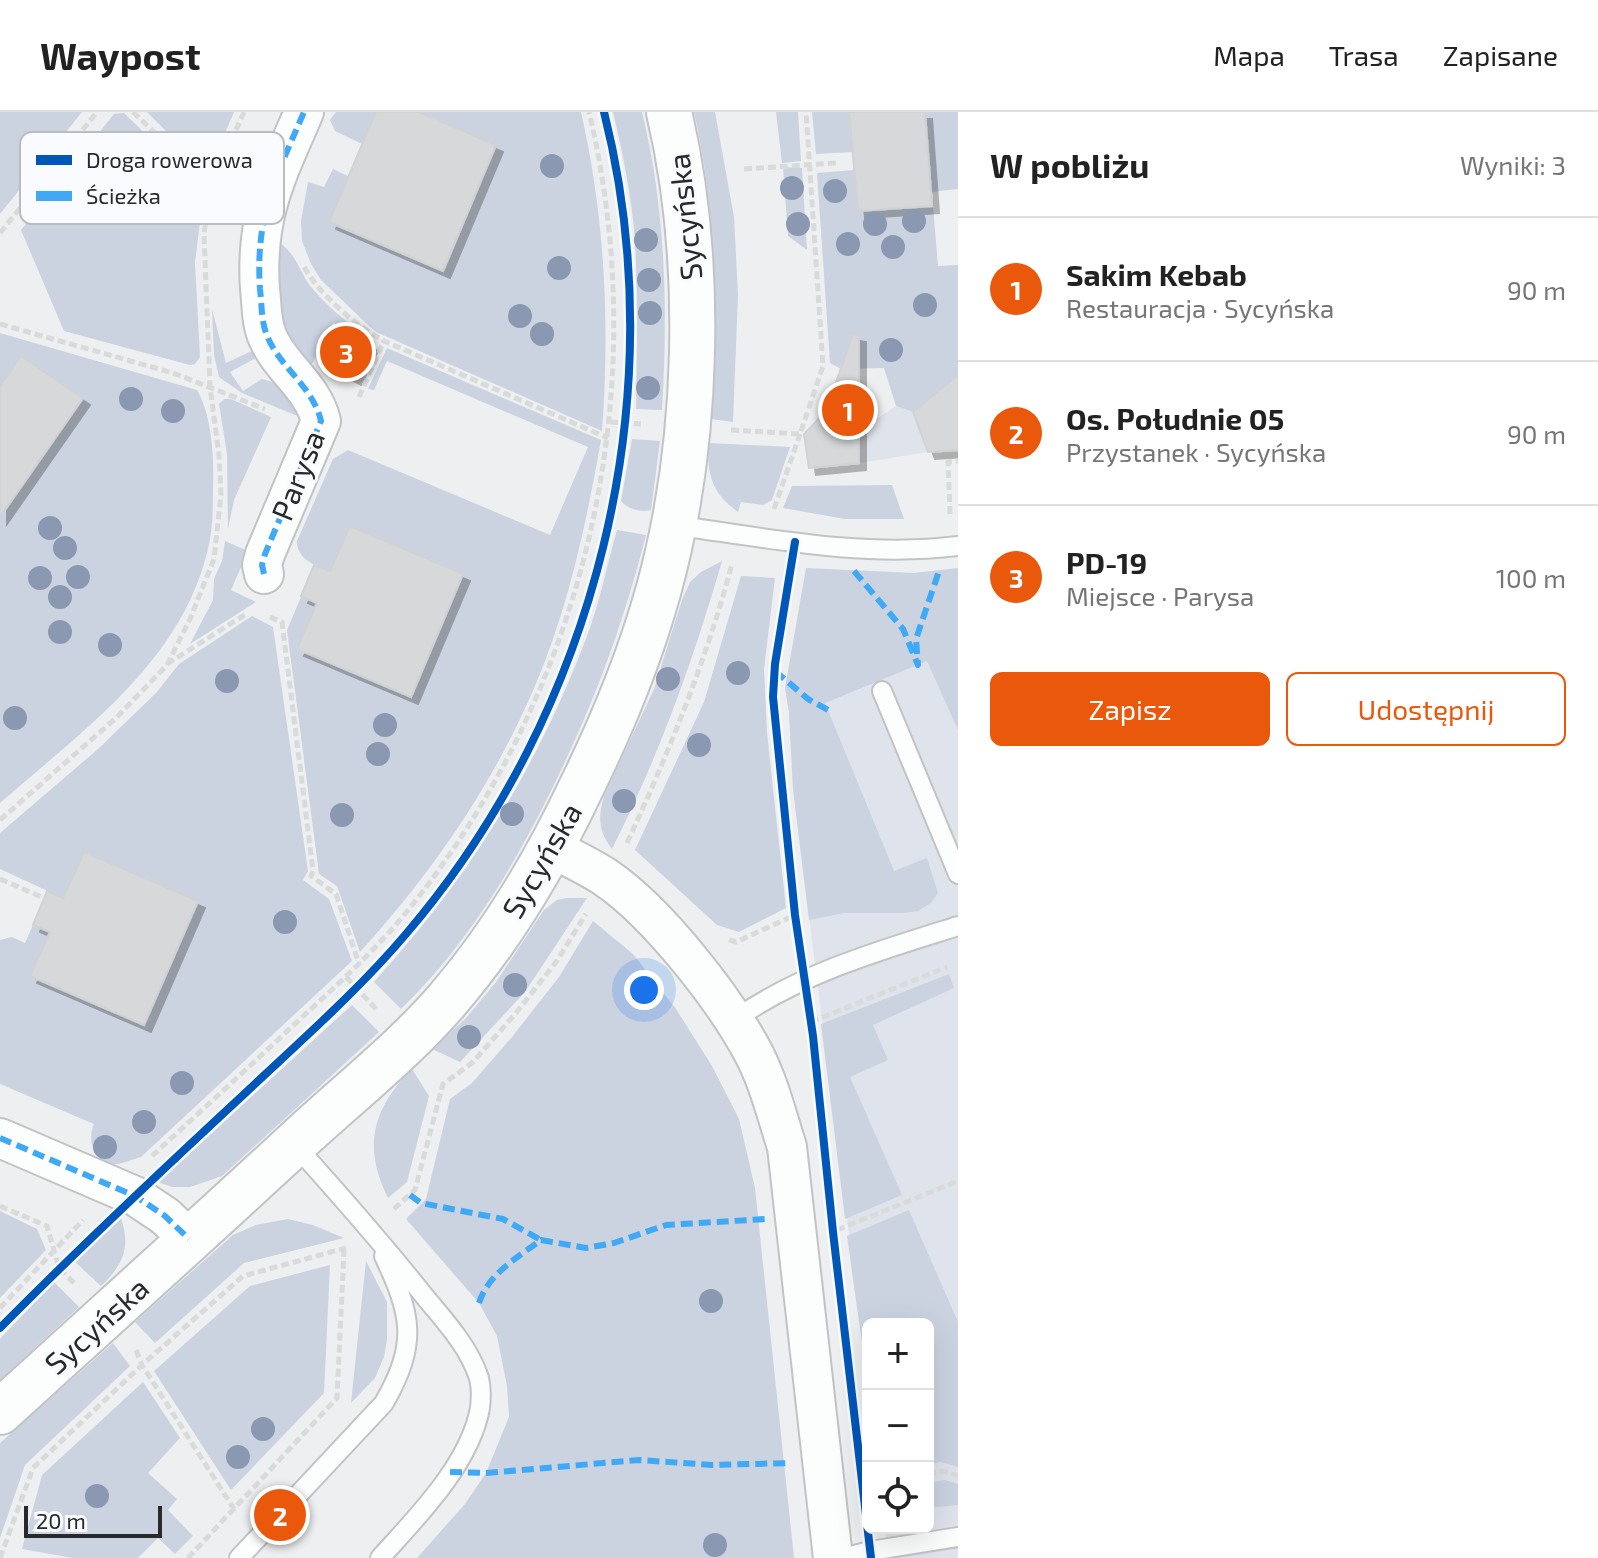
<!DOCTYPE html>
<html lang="pl">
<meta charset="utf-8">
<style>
body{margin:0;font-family:"Exo 2",sans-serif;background:#f2f2f2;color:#222}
.controls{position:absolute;right:24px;bottom:24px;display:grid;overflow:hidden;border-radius:12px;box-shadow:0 8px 32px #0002}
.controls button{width:72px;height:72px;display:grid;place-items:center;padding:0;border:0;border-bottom:2px solid #e0e0e0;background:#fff;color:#222;font:40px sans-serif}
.scale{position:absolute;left:24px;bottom:20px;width:138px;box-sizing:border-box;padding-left:8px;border:4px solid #28292b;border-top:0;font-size:22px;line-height:28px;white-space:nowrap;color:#28292b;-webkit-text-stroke:6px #f9fbfe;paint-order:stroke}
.you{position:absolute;left:644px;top:878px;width:28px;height:28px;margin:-20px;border:6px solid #fff;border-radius:50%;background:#1a73e8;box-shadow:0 0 0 12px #1a73e833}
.badge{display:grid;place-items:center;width:52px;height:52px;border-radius:50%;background:#ea580c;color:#fff;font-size:26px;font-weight:700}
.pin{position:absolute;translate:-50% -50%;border:4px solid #fff;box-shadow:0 2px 8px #0006}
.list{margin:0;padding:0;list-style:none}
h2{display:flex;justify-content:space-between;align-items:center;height:104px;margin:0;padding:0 32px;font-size:34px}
h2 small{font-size:26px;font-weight:400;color:#767676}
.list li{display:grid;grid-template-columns:52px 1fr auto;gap:24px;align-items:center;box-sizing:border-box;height:144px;padding:0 32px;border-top:2px solid #e0e0e0}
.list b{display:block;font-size:30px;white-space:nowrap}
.list p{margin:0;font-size:26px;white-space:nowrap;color:#767676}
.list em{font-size:26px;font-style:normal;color:#767676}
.actions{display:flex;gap:16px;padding:24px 32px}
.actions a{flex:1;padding:18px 0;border:2px solid #ea580c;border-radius:12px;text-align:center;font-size:28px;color:#ea580c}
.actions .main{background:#ea580c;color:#fff}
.icon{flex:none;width:44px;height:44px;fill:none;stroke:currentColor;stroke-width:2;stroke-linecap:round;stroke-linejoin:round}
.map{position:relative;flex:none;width:958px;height:1446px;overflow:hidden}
header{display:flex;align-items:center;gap:48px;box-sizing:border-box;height:112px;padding:0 40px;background:#fff;border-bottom:2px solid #e0e0e0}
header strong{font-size:38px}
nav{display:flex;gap:44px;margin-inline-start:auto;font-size:28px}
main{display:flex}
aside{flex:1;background:#fff}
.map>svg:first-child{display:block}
.built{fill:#dfe3eb}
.green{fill:#cbd3e1}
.building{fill:#d7d8d9;stroke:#d1d2d4;stroke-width:2;filter:url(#shadow)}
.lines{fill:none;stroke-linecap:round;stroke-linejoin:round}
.lane-casing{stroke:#c2c3c4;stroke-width:22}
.street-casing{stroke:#c2c3c4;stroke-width:42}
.secondary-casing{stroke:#c2c3c4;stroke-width:48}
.path{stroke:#d9dada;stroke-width:5;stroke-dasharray:8 4;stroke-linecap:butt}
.lane{stroke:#fcfdfd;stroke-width:18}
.street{stroke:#fcfdfd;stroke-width:38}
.secondary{stroke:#fcfdfd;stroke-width:44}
.quiet{stroke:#3fa9f5;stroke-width:6;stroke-dasharray:12 6;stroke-linecap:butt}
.cycleway-casing{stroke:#f9fbfe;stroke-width:13}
.cycleway{stroke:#0057b8;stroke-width:8}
.tree{fill:#8a98b1}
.labels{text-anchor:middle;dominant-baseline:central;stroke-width:6;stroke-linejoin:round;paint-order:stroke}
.street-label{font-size:30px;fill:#28292b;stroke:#f9fbfe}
.key{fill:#f9fbfe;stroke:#babcbf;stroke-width:2}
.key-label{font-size:22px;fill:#28292b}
</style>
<header>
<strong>Waypost</strong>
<nav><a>Mapa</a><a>Trasa</a><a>Zapisane</a></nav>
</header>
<main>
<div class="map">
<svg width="958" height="1446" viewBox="0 0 958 1446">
<defs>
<filter id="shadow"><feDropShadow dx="7" dy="7" stdDeviation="0" flood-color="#0004"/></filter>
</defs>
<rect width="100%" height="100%" fill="#edeff1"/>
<!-- built -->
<path class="built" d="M896 294 913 300 928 340 859 351V319Z
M958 535V1446H887L885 1416H928V1212H868V1274L793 677 789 600 785 576Z"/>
<!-- green -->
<path class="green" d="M0 0H82L0 102Z
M147 0H234L208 61Z
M336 0H376L362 32 335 19 330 8Z
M419 0H581C605 105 610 212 602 319L376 220 369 214 321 168 311 152 302 129 301 109 308 70 324 75 333 57 348 64 329 110 442 159 496 33Z
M613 0H642C666 98 668 198 662 298L636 297C637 241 638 185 635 129 632 86 623 42 613 0Z
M694 0H715L734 105 738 183 733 310 711 307C717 205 717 101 694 0Z
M776 0H798L801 49 782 51Z
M812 0H849L853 40 816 42Z
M925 0H958V77L931 80Z
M124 1 204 79 195 150 200 245 195 252 190 253 64 219 21 118 114 2Z
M783 55 802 56 807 138 788 124Z
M854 58 858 99 933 94 938 154 958 153V277L948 271 913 300 896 294 884 256 841 257 830 251 817 61Z
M279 131C296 140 300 162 312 176 330 198 353 215 376 230L333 211 311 254C273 227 277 174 279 131Z
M212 197 226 251 254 238 258 245 230 260 243 279 262 267 273 270 279 276 300 305 242 281 219 265 214 243Z
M0 221 197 278C212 304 214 345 213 374 213 397 213 419 207 441 179 552 82 619 0 691V405L82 286 21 244 0 274Z
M387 236 601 328C589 395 576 460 554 524 514 642 443 749 360 840L337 774 319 762 287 518 301 485 317 491 297 537 411 585 463 462 350 414 330 459C315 453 297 448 297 429L333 347 348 338 550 423 588 335 387 249 374 278 368 277Z
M224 287H231L271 305 234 388 228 417 227 342 219 292Z
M632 327 660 329 651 398C642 401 627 397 621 389Z
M709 331 790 335 772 388 763 393 741 390 738 400C712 382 706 361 709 331Z
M892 373 904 407H845L783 396 792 374Z
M617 418 646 423C621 521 591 599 546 689 507 766 463 837 401 897L374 870C469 765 537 657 587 524 600 490 607 453 617 418Z
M225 429 248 439 231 478 256 490 190 532 213 488 214 467 222 449Z
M722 449C692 552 660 641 612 737 598 719 598 705 604 684L654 577 682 488 690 470 701 460Z
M806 456 914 461 958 456V618L927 549 825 591 894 759 927 746 938 781 931 791 918 799 904 801H844L809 808 793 677 789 600 785 576Z
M741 464 775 466 764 557 767 621 786 796 739 820 717 813 635 738 704 590Z
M252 504 273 515 308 759 303 768 329 787 352 849 141 1045C133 1047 123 1052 115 1052 93 1052 87 1028 94 1012L0 972V828L12 825 25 831 33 813 50 820 30 864 144 913 198 789 85 740 63 786 0 757V721L98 637 156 581 179 552Z
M567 786H587L525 880 460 950 432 937 466 906 496 870 544 798 557 788Z
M593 809 633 842 676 897 712 954 739 1007 755 1076 794 1446H417L465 1392 486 1361 509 1305 507 1274 497 1224 479 1191 406 1107 426 1087 450 987 472 971 512 925 559 865Z
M949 862 954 876 873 913 888 948 850 965 902 1083 845 1107 821 912Z
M352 893 379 920 222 1064 190 1075H172L158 1070Z
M412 957 429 984 407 1070 388 1086C362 1034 373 996 412 957Z
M909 1098 958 1210V1355L941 1350 928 1352V1212H868V1274L847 1124Z
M0 1099 37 1117 46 1138 0 1186Z
M121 1106C131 1136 123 1153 101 1174L75 1150Z
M288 1107 313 1113 344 1126 244 1151 155 1231 135 1210 233 1123 256 1113Z
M366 1149 387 1190V1228L384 1245 375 1266 351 1291Z
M330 1153 324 1281 231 1378 154 1259 250 1174Z
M54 1170 79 1195 0 1268V1227Z
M113 1231 130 1254 25 1353 0 1426V1331Z
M143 1270 180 1326 148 1361 177 1387 168 1398 193 1424 175 1442 158 1426 138 1446H73L22 1437 42 1363Z
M945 1368 958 1372V1393L928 1396V1371Z"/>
<!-- building -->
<path class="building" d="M376 0H419L496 33 443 159 329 110Z
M849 0H925L932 94 858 99Z
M337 215 371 232 354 266 320 248Z
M853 222 859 223V351L809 356 804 322 826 299Z
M21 244 83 286 0 405V274Z
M958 263V338L928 340 913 300Z
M350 414 463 462 411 585 297 537 317 491 301 484 314 453 330 459Z
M84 740 198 789 144 913 30 864 50 820 33 813 47 779 63 786Z"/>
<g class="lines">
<defs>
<path id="lane" d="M673 413C767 426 863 446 958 434
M882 579 958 762
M734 908C801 861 881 838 958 814
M294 1032C339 1082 383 1132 425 1185 445 1209 469 1235 479 1266 481 1274 481 1287 480 1296 470 1352 417 1405 380 1446
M239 1446 384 1291C418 1231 412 1204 384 1144
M843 1446 870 1439 958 1425"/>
<path id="street" d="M264 462 262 453 265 442 321 309C313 275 281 256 268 226 261 211 262 194 260 177 255 104 276 65 304 0
M551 736C569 745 588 754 605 765 657 800 725 887 754 942 769 971 777 1004 787 1035L833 1446
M0 1026 135 1084 165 1104 189 1127"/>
<path id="secondary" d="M0 1300C102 1207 205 1115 306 1021 352 979 408 934 448 887 503 823 545 752 581 676 612 613 639 548 658 480 699 333 704 149 669 0"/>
</defs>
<!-- lane casing -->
<use href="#lane" class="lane-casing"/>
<!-- street casing -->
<use href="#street" class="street-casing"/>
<!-- secondary casing -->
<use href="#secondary" class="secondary-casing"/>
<!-- path -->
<path class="path" d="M133 0 211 74 227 80
M744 57 836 51
M0 121 97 0
M304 155C323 186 353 211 384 229L608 326
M0 212 173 261 265 297
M359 285 384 229
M610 310 641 312
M731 318 800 322 823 254 806 0
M774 397 800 322
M950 402 948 350 958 349
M270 505 282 510 313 759 311 764 336 782 359 852
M167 552 246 502
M0 708 116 606 167 553 190 507 214 447 221 382 219 343 210 275 204 122 211 74 244 0
M627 731C669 640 706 549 732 452
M0 767 44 786
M729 828 736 830 795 803
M346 865 376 897
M811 910 947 855
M152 1044C201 999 250 954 298 909 337 873 376 838 409 797 587 575 655 277 589 0
M0 1094 47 1114 59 1156 75 1172
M394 1097 415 1078 443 972 472 951 516 901 556 850 586 802
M837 1118 958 1069
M0 1196 83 1108
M136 1238 142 1253 234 1397
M928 1362 943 1359 958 1364
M0 1446 33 1356 142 1253 243 1164 346 1136
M188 1446 337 1286 344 1139"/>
<!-- lane -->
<use href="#lane" class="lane"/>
<!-- street -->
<use href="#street" class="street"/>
<!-- secondary -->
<use href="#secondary" class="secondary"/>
<!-- quiet -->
<path class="quiet" d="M854 459 903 517 918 553 916 527 939 459
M264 462 262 453 265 442 321 309C313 275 281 256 268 226 261 211 262 194 260 177 255 104 276 65 304 0
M775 559 808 587 828 598
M0 1026 135 1084 165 1104 189 1127
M410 1083 421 1091 503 1107 541 1128
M479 1191C488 1162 518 1145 541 1128L586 1136 614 1131 666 1113 766 1107
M450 1360 486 1361 639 1348 712 1353 791 1351"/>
<defs>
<path id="cycleway" d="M795 430 775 552 773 585 795 803 813 924 833 1120 871 1446
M0 1216C78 1137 159 1061 241 985 297 932 356 881 406 822 596 600 676 285 604 0"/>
</defs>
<!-- cycleway casing -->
<use href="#cycleway" class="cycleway-casing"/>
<!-- cycleway -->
<use href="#cycleway" class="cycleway"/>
</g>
<!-- trees -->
<g class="tree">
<circle cx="552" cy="54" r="12"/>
<circle cx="792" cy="76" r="12"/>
<circle cx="835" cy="79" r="12"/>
<circle cx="914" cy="109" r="12"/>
<circle cx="798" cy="112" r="12"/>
<circle cx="875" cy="112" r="12"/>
<circle cx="646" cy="128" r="12"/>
<circle cx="848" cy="132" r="12"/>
<circle cx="893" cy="135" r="12"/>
<circle cx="559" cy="156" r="12"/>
<circle cx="649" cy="168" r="12"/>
<circle cx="925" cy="193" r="12"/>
<circle cx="650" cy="201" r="12"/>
<circle cx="520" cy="204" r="12"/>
<circle cx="542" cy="222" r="12"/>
<circle cx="891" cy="238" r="12"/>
<circle cx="648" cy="276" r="12"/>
<circle cx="131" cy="287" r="12"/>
<circle cx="173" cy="299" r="12"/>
<circle cx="50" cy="416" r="12"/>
<circle cx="65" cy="436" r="12"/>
<circle cx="78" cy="465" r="12"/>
<circle cx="40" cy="466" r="12"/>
<circle cx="60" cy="485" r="12"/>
<circle cx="60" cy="520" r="12"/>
<circle cx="110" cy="533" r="12"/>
<circle cx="738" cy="561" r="12"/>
<circle cx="668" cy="567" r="12"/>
<circle cx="227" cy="569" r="12"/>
<circle cx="15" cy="606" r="12"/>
<circle cx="385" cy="613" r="12"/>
<circle cx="699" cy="633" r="12"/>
<circle cx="378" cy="642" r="12"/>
<circle cx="624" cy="689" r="12"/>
<circle cx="512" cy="702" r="12"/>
<circle cx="342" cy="703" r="12"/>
<circle cx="285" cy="810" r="12"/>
<circle cx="515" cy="873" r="12"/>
<circle cx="469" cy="925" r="12"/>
<circle cx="182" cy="971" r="12"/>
<circle cx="144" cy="1010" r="12"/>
<circle cx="105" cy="1035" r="12"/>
<circle cx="711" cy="1189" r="12"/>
<circle cx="263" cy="1317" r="12"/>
<circle cx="238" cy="1345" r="12"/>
<circle cx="97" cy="1384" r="12"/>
<circle cx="715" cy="1433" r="12"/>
</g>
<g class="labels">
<!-- street labels -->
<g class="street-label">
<text transform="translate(684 105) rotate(-96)">Sycyńska</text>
<text transform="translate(297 363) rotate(-68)">Parysa</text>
<text transform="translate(541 748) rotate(-60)">Sycyńska</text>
<text transform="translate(96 1213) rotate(-42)">Sycyńska</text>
</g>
</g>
<!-- legend -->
<rect x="20" y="20" width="264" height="92" rx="12" class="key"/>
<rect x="36" y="43" width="36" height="10" fill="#0057b8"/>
<rect x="36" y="79" width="36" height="10" fill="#3fa9f5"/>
<g class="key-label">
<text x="86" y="56">Droga rowerowa</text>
<text x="86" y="92">Ścieżka</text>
</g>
</svg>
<div class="controls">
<button>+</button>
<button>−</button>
<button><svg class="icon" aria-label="locate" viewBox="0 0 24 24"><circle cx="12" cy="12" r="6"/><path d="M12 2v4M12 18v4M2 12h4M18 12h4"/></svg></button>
</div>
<div class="scale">20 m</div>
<div class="you"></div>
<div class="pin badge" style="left:848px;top:298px">1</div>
<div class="pin badge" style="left:280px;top:1403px">2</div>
<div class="pin badge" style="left:346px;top:240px">3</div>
</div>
<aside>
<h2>W pobliżu<small>Wyniki: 3</small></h2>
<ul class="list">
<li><span class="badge">1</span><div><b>Sakim Kebab</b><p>Restauracja · Sycyńska</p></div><em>90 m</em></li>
<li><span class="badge">2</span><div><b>Os. Południe 05</b><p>Przystanek · Sycyńska</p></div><em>90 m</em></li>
<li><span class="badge">3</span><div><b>PD-19</b><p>Miejsce · Parysa</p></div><em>100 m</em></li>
</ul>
<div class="actions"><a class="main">Zapisz</a><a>Udostępnij</a></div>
</aside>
</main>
